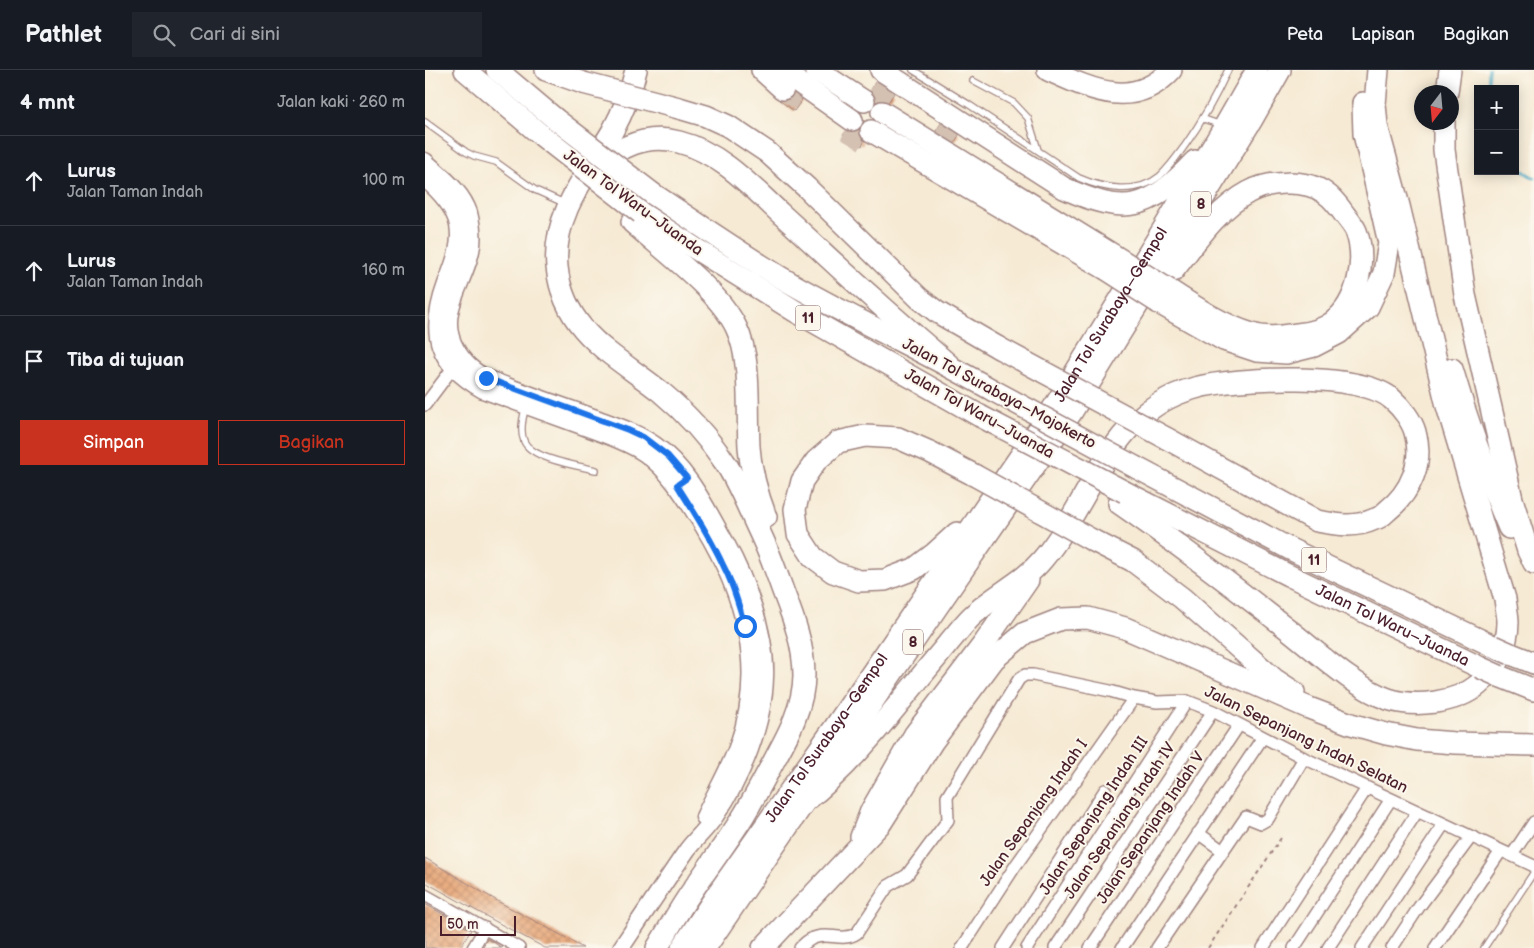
<!DOCTYPE html>
<html lang="id">
<meta charset="utf-8">
<style>
body{margin:0;font-family:"Balsamiq Sans",sans-serif;background:#20242c;color:#f1f3f6}
.controls{position:absolute;right:15px;top:15px;display:grid;overflow:hidden;border-radius:0px;box-shadow:0 2px 12px #0003}
.controls button{width:45px;height:45px;display:grid;place-items:center;padding:0;border:0;border-bottom:1px solid #363941;background:#171b24;color:#f1f3f6;font:25px sans-serif}
.compass{position:absolute;left:989px;top:15px;width:45px;height:45px;border-radius:50%;background:#171b24;box-shadow:0 2px 12px #0003;rotate:196deg}
.scale{position:absolute;left:15px;bottom:12px;width:76px;box-sizing:border-box;padding-left:5px;border:2px solid #4a1f2b;border-top:0;font-size:14px;line-height:18px;white-space:nowrap;color:#4a1f2b;-webkit-text-stroke:4px #fbf7ec;paint-order:stroke}
.stop{position:absolute;width:15px;height:15px;margin:-11px;border:4px solid #1a73e8;border-radius:50%;background:#fff}
.stop.end{background:#1a73e8;border-color:#fff;box-shadow:0 1px 5px #0008}
.list{margin:0;padding:0;list-style:none}
h2{display:flex;justify-content:space-between;align-items:center;height:65px;margin:0;padding:0 20px;font-size:21px}
h2 small{font-size:16px;font-weight:400;color:#9ea1a6}
.list li{display:grid;grid-template-columns:32px 1fr auto;gap:15px;align-items:center;box-sizing:border-box;height:90px;padding:0 20px;border-top:1px solid #363941}
.list b{display:block;font-size:19px;white-space:nowrap}
.list p{margin:0;font-size:16px;white-space:nowrap;color:#9ea1a6}
.list em{font-size:16px;font-style:normal;color:#9ea1a6}
.actions{display:flex;gap:10px;padding:15px 20px}
.actions a{flex:1;padding:11px 0;border:1px solid #c8321e;border-radius:0px;text-align:center;font-size:18px;color:#c8321e}
.actions .main{background:#c8321e;color:#fff}
.icon{flex:none;width:28px;height:28px;fill:none;stroke:currentColor;stroke-width:2;stroke-linecap:round;stroke-linejoin:round}
.map{position:relative;flex:none;width:1109px;height:878px;overflow:hidden}
header{display:flex;align-items:center;gap:30px;box-sizing:border-box;height:70px;padding:0 25px;background:#171b24;border-bottom:1px solid #363941}
header strong{font-size:24px}
nav{display:flex;gap:28px;margin-inline-start:auto;font-size:18px}
.search{width:350px;height:45px;background:#20242c;display:flex;align-items:center;gap:12px;box-sizing:border-box;padding:0 18px;border-radius:0px;color:#9ea1a6;font-size:19px}
main{display:flex}
aside{flex:1;background:#171b24}
.map>svg:first-child{display:block}
.lines{fill:none;stroke-linecap:round;stroke-linejoin:round}
.stream{stroke:#4aabc9;stroke-width:3}
.building{fill:url(#building-cross-hatch)}
.highway-tunnel{stroke:#d4c1b2;stroke-width:21;stroke-dasharray:21 11;stroke-linecap:butt}
.lane-casing{stroke:#a08480;stroke-width:8}
.street-casing{stroke:#a08480;stroke-width:14}
.secondary-casing{stroke:#a08480;stroke-width:19}
.highway-casing{stroke:#a08480;stroke-width:24}
.path{stroke:#a08480;stroke-width:2;stroke-dasharray:4 4;stroke-linecap:butt}
.lane{stroke:#fff;stroke-width:5.5}
.street{stroke:#fff;stroke-width:11}
.secondary{stroke:#fff;stroke-width:16}
.highway{stroke:#fff;stroke-width:21}
.highway-bridge-casing{stroke:#a08480;stroke-width:24;stroke-linecap:butt}
.highway-bridge{stroke:#fff;stroke-width:21}
.route{stroke:#1a73e8;stroke-width:6}
.labels{text-anchor:middle;dominant-baseline:central;stroke-width:4;stroke-linejoin:round;paint-order:stroke}
.shield{fill:#fbf7ec;stroke:#7f6065;stroke-width:1}
.shield-label{font-size:15px;font-weight:bold;fill:#4a1f2b}
.street-label{font-size:16px;fill:#4a1f2b;stroke:#fbf7ec}
</style>
<header>
<strong>Pathlet</strong>
<div class="search"><svg class="icon" aria-label="search" viewBox="0 0 24 24"><circle cx="10" cy="10" r="6"/><path d="M15 15l6 6"/></svg>Cari di sini</div>
<nav><a>Peta</a><a>Lapisan</a><a>Bagikan</a></nav>
</header>
<main>
<aside>
<h2>4 mnt<small>Jalan kaki · 260 m</small></h2>
<ul class="list">
<li><svg class="icon" aria-label="ahead" viewBox="0 0 24 24"><path d="M12 20V5M6 11l6-6 6 6"/></svg><div><b>Lurus</b><p>Jalan Taman Indah</p></div><em>100 m</em></li>
<li><svg class="icon" aria-label="ahead" viewBox="0 0 24 24"><path d="M12 20V5M6 11l6-6 6 6"/></svg><div><b>Lurus</b><p>Jalan Taman Indah</p></div><em>160 m</em></li>
<li><svg class="icon" aria-label="arrive" viewBox="0 0 24 24"><path d="M6 21V4h12l-3 4 3 4H6"/></svg><div><b>Tiba di tujuan</b></div></li>
</ul>
<div class="actions"><a class="main">Simpan</a><a>Bagikan</a></div>
</aside>
<div class="map">
<svg width="1109" height="878" viewBox="0 0 1109 878">
<defs>
<pattern id="building-cross-hatch" width="8" height="8" patternUnits="userSpaceOnUse" patternTransform="scale(1.25)"><rect width="8" height="8" fill="#e59d6a"/><path d="M0 0l8 8M0 8l8-8" fill="none" stroke="#bc7f57"/></pattern>
</defs>
<rect width="100%" height="100%" fill="#fbf7ec"/>
<filter id="ink" filterUnits="userSpaceOnUse"><feTurbulence type="fractalNoise" baseFrequency=".02" numOctaves="2"/><feDisplacementMap in="SourceGraphic" scale="10" xChannelSelector="R" yChannelSelector="G"/><feConvolveMatrix kernelMatrix="1 2 1 2 8 2 1 2 1" color-interpolation-filters="sRGB"/></filter>
<filter id="wash" filterUnits="userSpaceOnUse"><feTurbulence type="fractalNoise" baseFrequency=".0096" numOctaves="4" result="noise"/><feDisplacementMap in="SourceGraphic" scale="20" xChannelSelector="R" yChannelSelector="G"/><feGaussianBlur stdDeviation="1.12" result="paint"/><feColorMatrix in="noise" values="0 0 0 0 0 0 0 0 0 0 0 0 0 0 0 0 0 1.4 0 .05"/><feComposite in="paint" operator="in"/></filter>
<g filter="url(#wash)">
<rect width="100%" height="100%" fill="#f6ead4"/>
<g class="lines">
<!-- stream -->
<path class="stream" d="M1063 19 1064 0
M1090 96 1109 108"/>
</g>
<g id="blocks">
<!-- building -->
<path class="building" d="M450 12 469 23 464 31 458 30 451 31 450 25 446 20Z
M369 24 377 30 369 41 354 30 362 31Z
M516 53 534 65 530 72 511 61Z
M434 60 435 67 439 72 437 76 418 65 421 61 426 62Z
M0 788 74 832 147 871V872L158 878H120L68 850 0 812Z
M0 834 46 860 35 878H0Z
M62 869 68 872 77 878H57Z"/>
</g>
</g>
<g filter="url(#ink)">
<use href="#blocks" fill-opacity="0" stroke="#a08480" stroke-width="1"/>
<g class="lines">
<!-- highway-tunnel -->
<path class="highway-tunnel" d="M358 19 376 31
M446 19 464 30
M421 60 440 71
M512 60 531 71"/>
<defs>
<path id="lane" d="M488 0 543 34 654 108C679 119 712 125 735 106 745 97 753 85 761 74 778 50 791 26 803 0
M548 11 589 33 603 48 613 80
M779 49 796 55
M0 52 41 82 49 86 71 92 110 120 139 133
M101 336C98 346 95 362 99 371 106 389 154 396 171 400
M1059 878 1109 802"/>
<path id="street" d="M0 335 27 299
M773 763 798 781
M1087 785 1109 752
M0 825 94 878
M48 878 60 858
M375 878C380 873 385 868 392 867 405 863 419 872 432 863L463 816 482 805 523 750 522 727 594 609 600 605H608L685 621 709 628 732 632 762 631 788 641 879 688 1109 796
M537 878 591 795 709 628
M578 878 680 720
M602 878 762 631
M630 878 788 641
M665 878 814 655
M697 878 838 667
M732 878 821 747 836 753 843 749 879 688
M838 878 942 718
M869 878 966 729
M903 878 992 742
M937 878 1019 754
M967 878 994 837 1046 767
M1010 878 1076 781"/>
<path id="secondary" d="M0 91C16 106 37 121 44 143 47 155 49 169 46 181 39 215 11 244 31 279 39 293 47 300 61 308 96 322 132 334 168 347 189 355 212 362 230 375 263 398 282 439 301 473 321 510 342 564 340 607 339 653 317 708 291 745 283 758 271 768 262 780 240 812 218 845 196 878
M0 109C14 121 29 136 33 155 37 176 28 195 21 214 3 263 11 294 58 320 91 332 124 344 157 356 178 364 201 371 219 383 246 402 261 429 278 456 319 524 341 598 313 675 304 700 290 723 279 747"/>
<g id="highway">
<path d="M40 0 116 65"/>
<path d="M72 0 129 48"/>
<path d="M121 0 158 13"/>
<path d="M211 0C206 22 198 42 187 62 162 104 127 145 132 197 139 263 190 285 236 322 261 343 283 367 301 394 315 416 324 440 335 463 344 482 351 501 358 521 368 547 379 575 379 605 379 639 360 670 344 700 336 715 328 730 319 745 301 774 280 801 261 830 251 845 242 862 232 878"/>
<path d="M337 0 358 19"/>
<path d="M356 0 427 50"/>
<path d="M391 0 439 31"/>
<path d="M456 0 639 118C701 146 723 141 770 91"/>
<path d="M623 0C665 19 708 41 746 0"/>
<path d="M1022 22 1025 0"/>
<path d="M254 38 281 46 303 56 342 82 382 118 494 228 512 242 574 278"/>
<path d="M457 42 688 185"/>
<path d="M1019 52V80L1040 225 1087 429 1103 481 1109 493"/>
<path d="M446 61 681 199"/>
<path d="M171 98C194 77 221 63 254 72 294 82 325 115 355 143 387 172 418 202 450 230 474 252 499 273 524 295"/>
<path d="M228 124C270 152 312 181 355 207 425 248 499 281 569 321"/>
<path d="M216 143 271 179 370 241 555 346"/>
<path d="M207 152C238 180 293 220 311 257 327 289 322 341 324 377 326 402 332 424 341 447"/>
<path d="M744 220C770 237 797 255 827 264 841 269 858 266 872 264 884 263 899 259 908 252 933 232 942 190 931 161 929 156 924 150 920 145 915 138 908 128 900 123 881 109 844 111 824 122 792 139 770 173 748 201"/>
<path d="M734 233 799 270 832 281 861 283 889 276 914 263 943 237 959 203 964 173 939 64 938 33"/>
<path d="M1027 299C1043 354 1062 406 1084 458"/>
<path d="M712 398 865 479 1068 576"/>
<path id="s1" d="M700 422 863 505 1054 597"/>
<path d="M694 433C752 473 808 516 864 560 891 581 930 618 963 629 990 638 1031 633 1053 615 1071 600 1083 576 1083 552 1083 545 1081 537 1080 529L1022 336 974 136 952 56 950 34 953 0"/>
<path d="M532 463 510 483 489 499 460 510 434 511 408 502 388 487 373 464 370 439 377 411 391 391 413 372 440 366 473 368 505 382 549 405"/>
<path d="M667 470 708 491 757 528 849 609 869 622"/>
<path d="M1086 584 1109 593"/>
<path d="M1074 606 1109 620"/>
<path d="M379 732C431 692 471 636 512 587 523 574 533 561 544 549 566 526 597 514 617 490 669 429 683 341 770 318 810 307 938 301 968 330 977 338 987 351 990 362 999 392 986 422 962 441 959 444 955 448 950 449 931 458 913 455 892 451L741 368"/>
<path d="M436 767 446 741 490 664 560 572 603 510"/>
<path id="s2" d="M257 878 293 823 410 657 631 334 742 153 800 56 832 0"/>
<path d="M280 878 512 537 646 343 826 51 855 0"/>
<path d="M338 878 456 753 508 671 569 589 600 563 636 549 663 548 700 558 884 638 926 654 961 664 992 670 1030 673 1109 675"/>
</g>
</defs>
<!-- lane casing -->
<use href="#lane" class="lane-casing"/>
<!-- street casing -->
<use href="#street" class="street-casing"/>
<!-- secondary casing -->
<use href="#secondary" class="secondary-casing"/>
<!-- highway casing -->
<use href="#highway" class="highway-casing"/>
<!-- path -->
<path class="path" d="M783 878 856 768"/>
<!-- lane -->
<use href="#lane" class="lane"/>
<!-- street -->
<use href="#street" class="street"/>
<!-- secondary -->
<use href="#secondary" class="secondary"/>
<!-- highway -->
<use href="#highway" class="highway"/>
<defs>
<path id="highway-bridge" d="M158 13 254 38
M129 48 228 124
M116 65 216 143
M688 185 744 220
M681 199 734 233
M574 278 741 368
M569 321 712 398
M555 346 700 422
M549 405 667 470
M1068 576 1086 584
M1054 597 1074 606"/>
</defs>
<!-- highway-bridge casing -->
<use href="#highway-bridge" class="highway-bridge-casing"/>
<!-- highway-bridge -->
<use href="#highway-bridge" class="highway-bridge"/>
</g>
</g>
<g class="lines" filter="url(#ink)">
<!-- route -->
<path class="route" d="M61 308 203 360 218 367 243 386 262 408 252 415C269 442 286 468 299 497 309 516 314 536 320 556"/>
</g>
<g class="labels">
<!-- shield labels -->
<g class="shield">
<rect x="766" y="121.5" width="20" height="25" rx="4"/>
<rect x="370.5" y="235.5" width="25" height="25" rx="4"/>
<rect x="876.5" y="477.5" width="25" height="25" rx="4"/>
<rect x="478" y="559.5" width="20" height="25" rx="4"/>
</g>
<g class="shield-label">
<text x="776" y="134">8</text>
<text x="383" y="248">11</text>
<text x="889" y="490">11</text>
<text x="488" y="572">8</text>
</g>
<!-- street labels -->
<g class="street-label">
<text transform="translate(208 133) rotate(36)">Jalan Tol Waru–Juanda</text>
<text stroke="none"><textPath href="#s2" startOffset="765">Jalan Tol Surabaya–Gempol</textPath></text>
<text transform="translate(574 324) rotate(28)">Jalan Tol Surabaya–Mojokerto</text>
<text transform="translate(554 344) rotate(29)">Jalan Tol Waru–Juanda</text>
<text stroke="none"><textPath href="#s1" startOffset="299">Jalan Tol Waru–Juanda</textPath></text>
<text stroke="none"><textPath href="#s2" startOffset="255">Jalan Tol Surabaya–Gempol</textPath></text>
<text transform="translate(881 670) rotate(26)">Jalan Sepanjang Indah Selatan</text>
<text transform="translate(609 743) rotate(-55)">Jalan Sepanjang Indah I</text>
<text transform="translate(669 746) rotate(-57)">Jalan Sepanjang Indah III</text>
<text transform="translate(695 751) rotate(-56)">Jalan Sepanjang Indah IV</text>
<text transform="translate(726 758) rotate(-56)">Jalan Sepanjang Indah V</text>
</g>
</g>
</svg>
<div class="controls">
<button>+</button>
<button>−</button>
</div>
<svg class="compass" viewBox="-18 -18 36 36"><path d="M0-13l5 13h-10z" fill="#e53935"/><path d="M0 13l5-13h-10z" fill="#9ea1a6"/></svg>
<div class="scale">50 m</div>
<div class="stop" style="left:320px;top:556px"></div>
<div class="stop end" style="left:61px;top:308px"></div>
</div>
</main>
